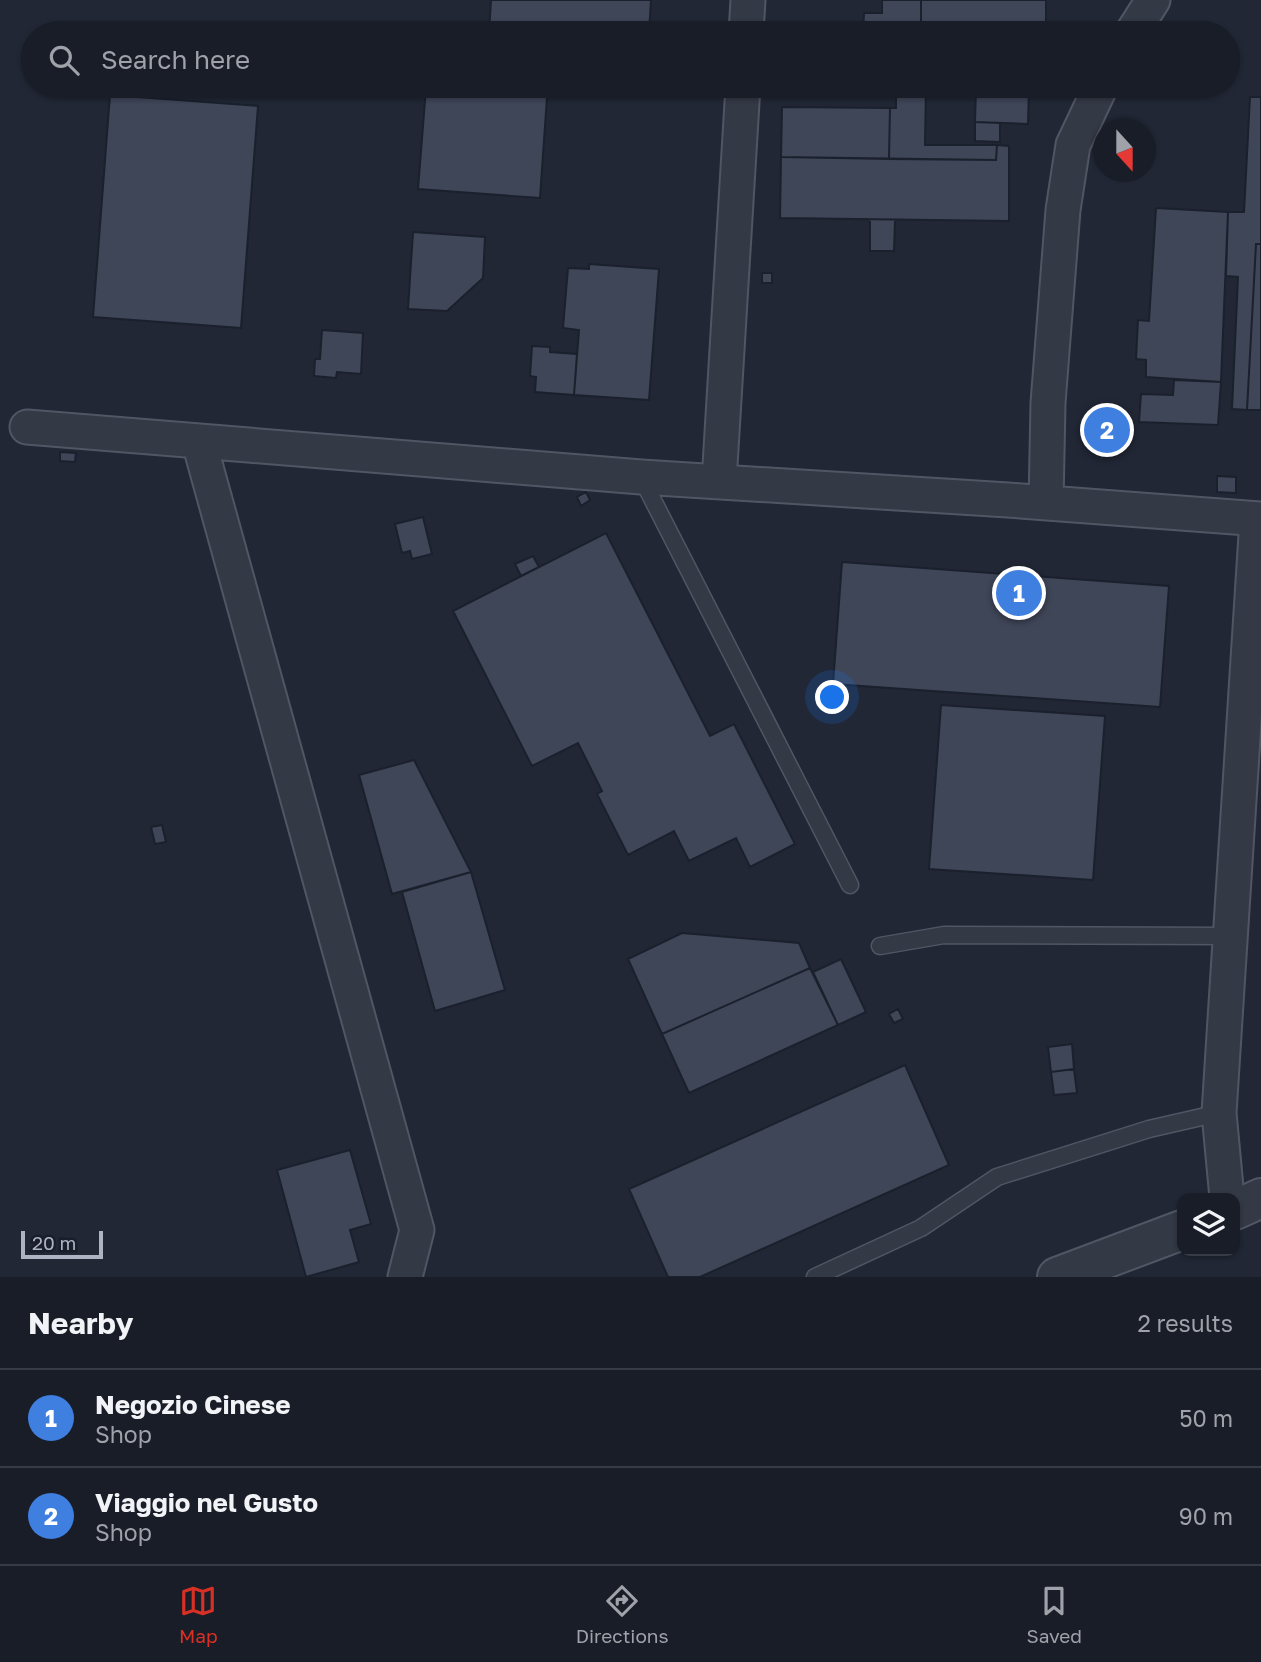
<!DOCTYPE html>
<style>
body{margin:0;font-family:"Golos Text",sans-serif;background:#222630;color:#f1f3f6}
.controls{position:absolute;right:21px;bottom:21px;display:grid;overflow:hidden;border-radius:14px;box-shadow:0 2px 5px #0004}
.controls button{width:63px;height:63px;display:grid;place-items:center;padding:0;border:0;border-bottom:2px solid #373b45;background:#191d28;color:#f1f3f6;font:35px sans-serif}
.compass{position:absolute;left:1093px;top:119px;width:63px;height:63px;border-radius:50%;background:#191d28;box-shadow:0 2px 5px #0004;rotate:159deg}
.scale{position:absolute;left:21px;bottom:18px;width:82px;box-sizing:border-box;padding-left:7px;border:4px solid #aeb3c3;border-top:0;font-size:19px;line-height:24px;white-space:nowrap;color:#aeb3c3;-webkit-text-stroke:5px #191e2a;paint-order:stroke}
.you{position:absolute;left:833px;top:698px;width:24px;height:24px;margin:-18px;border:5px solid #fff;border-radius:50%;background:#1a73e8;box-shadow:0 0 0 10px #1a73e833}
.badge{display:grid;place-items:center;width:46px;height:46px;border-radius:50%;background:#d93025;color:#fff;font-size:23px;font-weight:700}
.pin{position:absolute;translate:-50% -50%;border:4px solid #fff;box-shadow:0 2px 7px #0006}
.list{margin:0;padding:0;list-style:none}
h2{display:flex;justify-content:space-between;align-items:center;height:91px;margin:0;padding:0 28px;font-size:30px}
h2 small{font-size:23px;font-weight:400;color:#9fa2a8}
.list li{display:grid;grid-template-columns:46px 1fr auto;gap:21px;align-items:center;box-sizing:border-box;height:98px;padding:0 28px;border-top:2px solid #373b45}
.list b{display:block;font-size:26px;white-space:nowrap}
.list p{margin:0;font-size:23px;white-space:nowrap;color:#9fa2a8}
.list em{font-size:23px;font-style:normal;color:#9fa2a8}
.icon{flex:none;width:38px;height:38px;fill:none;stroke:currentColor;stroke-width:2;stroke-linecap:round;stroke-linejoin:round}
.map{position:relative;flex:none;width:1261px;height:1277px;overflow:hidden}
.search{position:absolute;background:#191d28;box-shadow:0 2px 5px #0004;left:21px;right:21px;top:21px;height:77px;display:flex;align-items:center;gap:18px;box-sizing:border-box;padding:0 24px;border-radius:38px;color:#9fa2a8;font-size:26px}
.sheet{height:287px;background:#191d28}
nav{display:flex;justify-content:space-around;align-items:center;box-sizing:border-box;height:98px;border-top:2px solid #373b45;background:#191d28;font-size:19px;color:#9fa2a8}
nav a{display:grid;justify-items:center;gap:4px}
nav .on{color:#d93025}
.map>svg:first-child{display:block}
.building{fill:#3f4658;stroke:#1b202d;stroke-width:2}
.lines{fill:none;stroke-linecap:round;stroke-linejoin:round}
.service-casing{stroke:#515664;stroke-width:19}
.minor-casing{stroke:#515664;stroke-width:37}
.tertiary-casing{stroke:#515664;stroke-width:42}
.service{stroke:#343946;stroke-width:16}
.minor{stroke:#343946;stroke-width:33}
.tertiary{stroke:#343946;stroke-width:38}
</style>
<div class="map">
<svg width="1261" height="1277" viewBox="0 0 1261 1277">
<rect width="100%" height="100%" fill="#212735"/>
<!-- building -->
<path class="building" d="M491 0H651L649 33H489Z
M882 0H921V33H863L864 13H882Z
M921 0H1046V33H921Z
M896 86H926L925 145H997L996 160 889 159 890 108H896Z
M976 86 1029 87 1028 124 975 122Z
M426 88 547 97 540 198 418 189Z
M110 95 258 106 241 328 93 317Z
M1250 97H1261V244H1256L1247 410 1232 409 1238 277 1226 276 1228 212H1244Z
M782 107 890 108 889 159 781 157Z
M975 122 1000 123V142L975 141Z
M997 145 1009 146V221L780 218 781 157 996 160Z
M1156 208 1228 212 1221 382 1146 377V360L1136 359 1138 320 1149 321Z
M870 220H895L894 251H870Z
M413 232 485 237 483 278 447 311 408 309Z
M1256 244H1261V410H1247Z
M589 264 659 269 649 400 574 395 579 330 563 328 568 268 589 269Z
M762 273H772V283H762Z
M322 330 363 333 361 374 337 372 336 378 314 376 315 359H320Z
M532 346 550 347V352L577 354 574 395 535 392 536 377 530 376Z
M1174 380 1221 382 1218 425 1139 422 1141 394 1173 395Z
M60 452 76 453 75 462 60 461Z
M1217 476 1236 477V493L1217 492Z
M586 492 590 500 581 506 577 497Z
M423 517 432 554 412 559 410 551 402 553 395 524Z
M606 533 710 736 734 724 795 844 750 867 736 838 689 861 674 831 628 855 597 794 602 791 578 743 532 766 453 611Z
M533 556 539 567 521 576 515 564Z
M842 562 1169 586 1160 707 833 684Z
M941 705 1105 716 1093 880 929 869Z
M414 760 471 872 392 894 359 775Z
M162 825 166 842 155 844 151 827Z
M471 872 505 990 435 1011 402 892Z
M682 933 799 943 810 968 662 1034 628 959Z
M841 959 866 1012 838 1025 813 972Z
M810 968 838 1025 689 1093 662 1034Z
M898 1009 903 1019 894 1023 889 1014Z
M1072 1044 1074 1069 1051 1072 1048 1047Z
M905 1065 949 1165 700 1277H668L629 1189Z
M1074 1069 1077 1093 1054 1095 1051 1072Z
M350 1150 371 1224 350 1230 359 1262 306 1277 277 1170Z"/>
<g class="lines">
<defs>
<path id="service" d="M641 477 850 885
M880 946 944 935 1231 936
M815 1277 921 1228 997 1177 1149 1129 1219 1113"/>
<path id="minor" d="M746 33 748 0
M1132 33 1153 0
M27 427 641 477 1008 500 1261 519
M199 442 417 1230 405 1277
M719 482 743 86
M1046 503 1048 403 1063 210 1073 145 1101 86
M1227 1198 1219 1113 1257 519"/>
<path id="tertiary" d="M1235 1210 1261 1198
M1057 1277 1182 1230"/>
</defs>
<!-- service casing -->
<use href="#service" class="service-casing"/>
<!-- minor casing -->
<use href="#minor" class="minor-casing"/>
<!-- tertiary casing -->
<use href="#tertiary" class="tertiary-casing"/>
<!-- service -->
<use href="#service" class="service"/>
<!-- minor -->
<use href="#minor" class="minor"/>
<!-- tertiary -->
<use href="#tertiary" class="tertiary"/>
</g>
</svg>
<div class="controls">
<button><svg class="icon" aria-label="layers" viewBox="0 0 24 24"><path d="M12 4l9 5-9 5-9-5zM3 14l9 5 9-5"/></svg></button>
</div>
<svg class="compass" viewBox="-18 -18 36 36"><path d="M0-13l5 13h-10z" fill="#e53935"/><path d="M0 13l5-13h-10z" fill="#9fa2a8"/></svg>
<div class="scale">20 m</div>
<div class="you"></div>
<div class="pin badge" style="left:1019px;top:593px;background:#3f7fe0">1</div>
<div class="pin badge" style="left:1107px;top:430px;background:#3f7fe0">2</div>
<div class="search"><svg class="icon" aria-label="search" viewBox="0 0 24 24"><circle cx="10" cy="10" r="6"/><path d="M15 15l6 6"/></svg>Search here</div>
</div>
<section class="sheet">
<h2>Nearby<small>2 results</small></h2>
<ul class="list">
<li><span class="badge" style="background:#3f7fe0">1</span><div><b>Negozio Cinese</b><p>Shop</p></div><em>50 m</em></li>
<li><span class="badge" style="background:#3f7fe0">2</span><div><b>Viaggio nel Gusto</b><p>Shop</p></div><em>90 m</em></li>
</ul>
</section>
<nav>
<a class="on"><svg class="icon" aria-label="map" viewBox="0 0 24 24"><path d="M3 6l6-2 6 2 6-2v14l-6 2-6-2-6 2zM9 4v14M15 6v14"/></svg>Map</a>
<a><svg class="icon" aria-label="directions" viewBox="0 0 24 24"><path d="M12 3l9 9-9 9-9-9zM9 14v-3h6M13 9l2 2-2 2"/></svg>Directions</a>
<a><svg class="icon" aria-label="saved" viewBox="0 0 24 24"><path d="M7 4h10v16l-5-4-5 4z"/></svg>Saved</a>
</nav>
